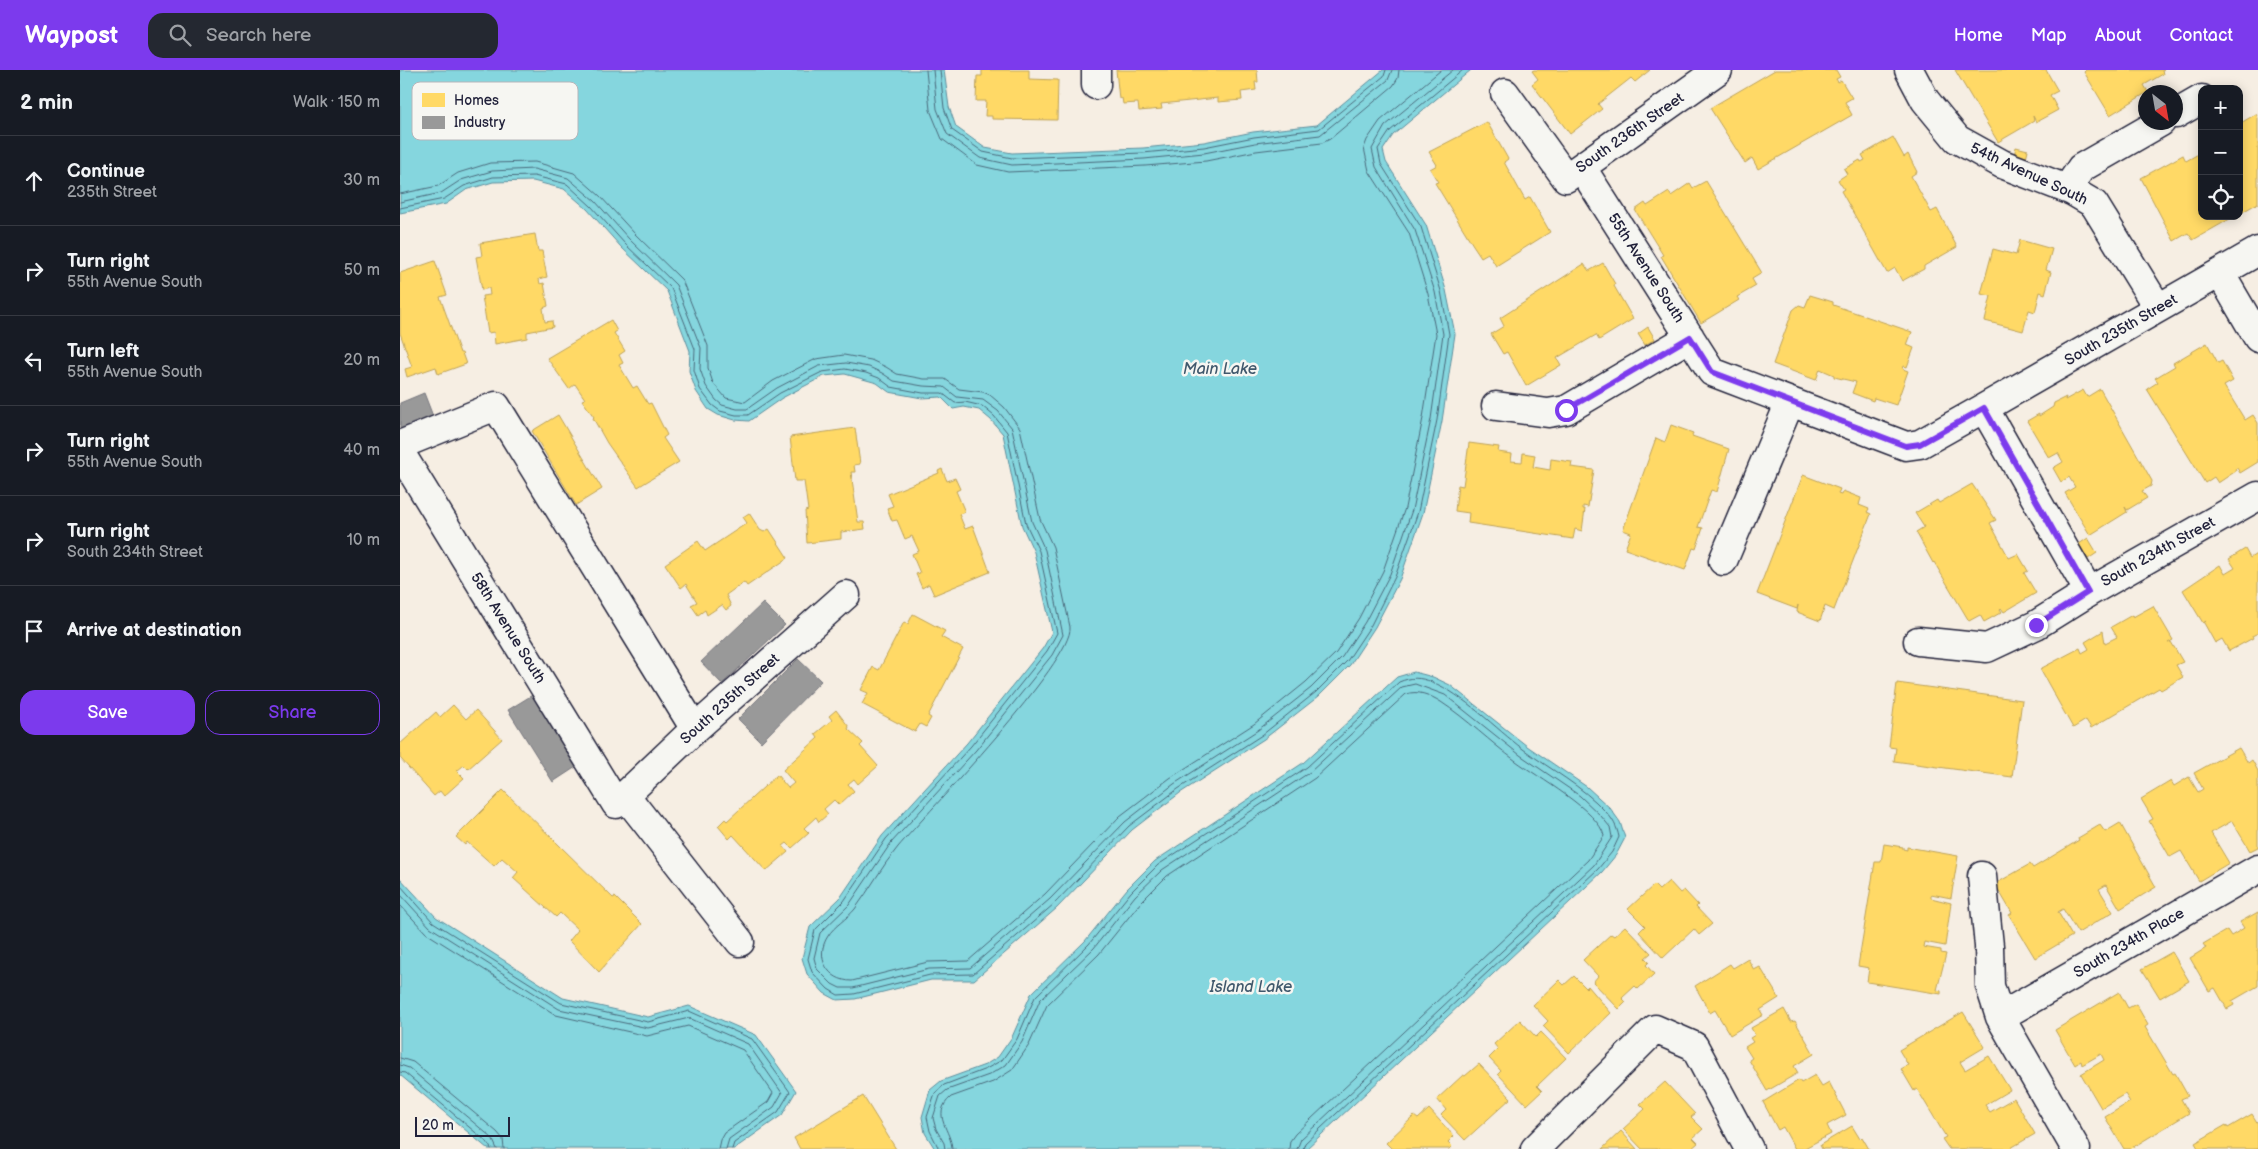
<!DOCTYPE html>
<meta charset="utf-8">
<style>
body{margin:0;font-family:"Balsamiq Sans",sans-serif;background:#242831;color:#f1f3f6}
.controls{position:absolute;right:15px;top:15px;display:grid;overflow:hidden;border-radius:10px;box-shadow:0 2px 12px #0003}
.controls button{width:45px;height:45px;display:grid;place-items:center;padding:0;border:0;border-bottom:1px solid #363941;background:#171b24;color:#f1f3f6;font:25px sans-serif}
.compass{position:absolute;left:1738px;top:15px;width:45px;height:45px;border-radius:50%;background:#171b24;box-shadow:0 2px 12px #0003;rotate:149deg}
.scale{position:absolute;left:15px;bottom:12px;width:95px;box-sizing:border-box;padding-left:5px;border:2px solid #22223b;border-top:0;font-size:14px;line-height:18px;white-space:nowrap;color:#22223b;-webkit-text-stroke:4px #f6f6f2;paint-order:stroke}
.stop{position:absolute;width:15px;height:15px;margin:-11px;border:4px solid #7c3aed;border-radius:50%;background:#fff}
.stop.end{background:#7c3aed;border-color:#fff;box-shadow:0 1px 5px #0008}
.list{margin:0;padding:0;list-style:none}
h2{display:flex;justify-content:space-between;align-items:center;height:65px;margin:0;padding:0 20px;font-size:21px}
h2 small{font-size:16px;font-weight:400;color:#9ea1a6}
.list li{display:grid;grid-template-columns:32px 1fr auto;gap:15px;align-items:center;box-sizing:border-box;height:90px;padding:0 20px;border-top:1px solid #363941}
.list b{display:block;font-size:19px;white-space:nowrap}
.list p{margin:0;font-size:16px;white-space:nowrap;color:#9ea1a6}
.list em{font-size:16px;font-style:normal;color:#9ea1a6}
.actions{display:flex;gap:10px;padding:15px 20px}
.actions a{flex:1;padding:11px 0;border:1px solid #7c3aed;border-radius:15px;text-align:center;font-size:18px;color:#7c3aed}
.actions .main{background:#7c3aed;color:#fff}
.icon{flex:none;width:28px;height:28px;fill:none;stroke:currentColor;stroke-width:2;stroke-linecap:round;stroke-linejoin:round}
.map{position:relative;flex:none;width:1858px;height:1079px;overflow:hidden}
header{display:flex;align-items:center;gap:30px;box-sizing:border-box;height:70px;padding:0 25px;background:#7c3aed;color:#fff}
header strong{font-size:24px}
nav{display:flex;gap:28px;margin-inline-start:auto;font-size:18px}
.search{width:350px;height:45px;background:#242831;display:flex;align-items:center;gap:12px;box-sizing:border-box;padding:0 18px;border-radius:15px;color:#9ea1a6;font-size:19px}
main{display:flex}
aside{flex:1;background:#171b24}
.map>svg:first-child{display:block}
.water{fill:#85d6de;stroke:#5d8e9d}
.homes{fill:#ffd966;stroke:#bda259}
.industry{fill:#999;stroke:#75757d}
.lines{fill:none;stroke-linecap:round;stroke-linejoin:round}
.shore{stroke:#4a6a7c;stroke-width:1}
.minor-casing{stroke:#22223b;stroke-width:31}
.minor{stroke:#f6f6f2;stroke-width:28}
.route{stroke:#7c3aed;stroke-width:6}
.labels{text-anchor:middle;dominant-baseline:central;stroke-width:5;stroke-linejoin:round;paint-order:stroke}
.street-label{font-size:15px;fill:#22223b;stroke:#f6f6f2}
.water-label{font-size:16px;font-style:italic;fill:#40586c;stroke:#f6f6f2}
.key{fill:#f6f6f2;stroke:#b6b6bb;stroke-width:1}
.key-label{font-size:14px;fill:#22223b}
</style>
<header>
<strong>Waypost</strong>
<div class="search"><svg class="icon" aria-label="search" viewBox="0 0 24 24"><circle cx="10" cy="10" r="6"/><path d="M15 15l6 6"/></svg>Search here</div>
<nav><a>Home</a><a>Map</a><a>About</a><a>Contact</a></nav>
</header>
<main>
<aside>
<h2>2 min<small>Walk · 150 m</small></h2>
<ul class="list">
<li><svg class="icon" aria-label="ahead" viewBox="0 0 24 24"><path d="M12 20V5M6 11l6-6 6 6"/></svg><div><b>Continue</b><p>235th Street</p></div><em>30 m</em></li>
<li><svg class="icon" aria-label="right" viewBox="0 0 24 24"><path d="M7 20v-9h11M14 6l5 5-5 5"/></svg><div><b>Turn right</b><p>55th Avenue South</p></div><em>50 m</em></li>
<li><svg class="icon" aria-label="left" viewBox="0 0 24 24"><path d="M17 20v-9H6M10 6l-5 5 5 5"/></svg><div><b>Turn left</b><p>55th Avenue South</p></div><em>20 m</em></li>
<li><svg class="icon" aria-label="right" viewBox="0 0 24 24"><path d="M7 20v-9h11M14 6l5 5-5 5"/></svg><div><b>Turn right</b><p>55th Avenue South</p></div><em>40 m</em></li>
<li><svg class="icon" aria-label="right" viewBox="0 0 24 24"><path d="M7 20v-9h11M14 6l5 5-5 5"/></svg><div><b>Turn right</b><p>South 234th Street</p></div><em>10 m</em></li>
<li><svg class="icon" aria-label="arrive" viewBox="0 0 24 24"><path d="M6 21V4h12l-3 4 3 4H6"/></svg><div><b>Arrive at destination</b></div></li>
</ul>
<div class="actions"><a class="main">Save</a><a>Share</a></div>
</aside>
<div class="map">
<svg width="1858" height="1079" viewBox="0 0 1858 1079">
<rect width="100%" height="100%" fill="#f6eee3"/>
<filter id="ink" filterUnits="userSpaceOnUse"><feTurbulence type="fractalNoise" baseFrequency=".02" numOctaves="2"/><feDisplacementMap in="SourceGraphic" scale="10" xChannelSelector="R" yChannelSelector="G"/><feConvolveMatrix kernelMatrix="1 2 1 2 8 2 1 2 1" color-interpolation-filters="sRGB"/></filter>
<g filter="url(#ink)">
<!-- water -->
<path class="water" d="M0 0H544L549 37 556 57 585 78 612 83 743 78 804 72 853 62 917 55 983 0H1071L993 65 983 80 986 92 1026 155 1046 220 1055 264 1042 351 1023 443 1000 509 975 557 950 595 919 626 864 669 780 723 732 760 657 838 574 910H531L455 929 437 930 424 923 407 904 402 888 410 857 440 828 482 766 567 673 643 578 652 562 634 482 622 456 603 364 591 350 579 340 564 337 553 339 541 327 522 328 489 322 477 313 445 304 424 306 382 328 349 351 335 350 318 345 308 339 296 321 289 301 290 281 267 221 221 177 187 139 164 119 133 111 93 112 66 120 46 134 0 143Z
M1014 602 1033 607 1050 615 1127 676 1187 717 1210 738 1220 752 1225 768 1216 785 1202 802 906 1079H535L525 1063 522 1047 530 1020 541 1011 585 995 598 987 612 967 631 924 685 871 727 819 755 791 903 693 997 607Z
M0 808 36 847 163 928 248 947 289 936 356 965 396 1021 382 1045 334 1079H88L0 1005Z"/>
<!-- homes -->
<path class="homes" d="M582 0H629V9L658 10 657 50 592 49V46H585L586 31H576L577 6H582Z
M716 0H857L858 12H855L856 20 841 22 842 30 818 32V28L761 34 762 39 739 41 738 33 723 34 722 28 719 29Z
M1134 0H1250L1235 12 1231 8 1198 34 1202 39 1170 64 1132 14 1138 9 1132 1Z
M1375 0H1436L1440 7 1436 9 1438 12 1441 10 1452 28 1445 32 1452 45 1358 99 1352 88 1345 93 1310 38Z
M1555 0H1646L1658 21 1650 25 1658 40 1636 52 1633 46 1634 51 1598 72Z
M1686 0H1764L1762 1 1763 4 1744 15 1748 22 1710 45 1684 2Z
M1856 44 1858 48V133L1839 144V54Z
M1087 52 1108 89 1104 92 1125 130 1130 127 1150 162 1096 196 1088 183 1081 187 1073 175 1035 113 1038 112 1030 99 1037 95 1029 82Z
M1493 67 1504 87 1508 84 1517 102 1511 106 1531 142 1537 139 1557 177 1524 196V199L1502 211 1495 198 1487 203 1441 121 1444 119 1438 110 1447 104 1444 99 1460 90 1461 92 1465 90 1462 85Z
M1616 77 1628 80 1625 92 1613 89Z
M1802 82V146H1835L1793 170 1788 163 1774 171 1741 108 1783 85 1786 91Z
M1306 111 1362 203 1352 209 1356 216 1337 227 1339 230 1301 253 1261 186 1263 185 1235 140 1245 133 1247 136 1269 122 1271 126 1290 113 1293 118Z
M135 164 138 181H142L147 207 139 209 140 214 144 213 148 236 143 238 145 252 152 251 153 257 127 262V268L95 274 94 262 88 263 82 226 90 225 89 218 82 220 76 187 82 186 80 173Z
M1620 170 1652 179 1646 200 1651 202 1645 224 1640 222 1635 242 1629 240 1623 261 1585 251 1591 226 1581 224 1593 179 1616 185Z
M35 191 47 225 40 227 60 283H62L66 294 38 304 36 297 7 307 5 299 12 297 0 263V203Z
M1203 193 1215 214 1214 216 1233 249 1199 270 1196 265 1157 288 1161 295 1126 316 1107 282 1103 284 1091 264 1104 256 1100 248 1184 194 1189 201Z
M1410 225 1433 232V235L1512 262 1507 275 1514 278 1507 297 1504 296 1503 299 1508 301 1496 335 1474 328 1473 331 1452 323 1456 312 1434 307V305L1420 299 1416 310 1373 294 1393 240 1399 235 1405 237Z
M211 250 217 261 214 263 225 281 219 285 223 293 219 295 233 318 237 316 248 334 251 333 267 365 263 368 279 392 238 417 207 373 193 348 194 347 182 330 185 329 175 314 169 319 147 288Z
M1248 257 1255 269 1245 275 1238 264Z
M1807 273 1818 293 1822 291 1833 311 1824 316 1845 350 1853 345 1858 353V392L1840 403 1837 398 1835 399 1836 401 1818 413 1814 407 1805 413 1747 319 1758 312 1755 308 1775 296 1773 293Z
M1700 319 1752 411 1751 416 1742 421 1747 428 1727 440 1725 437 1727 442 1690 465 1665 423 1675 417 1669 407 1661 412 1653 398 1663 392 1658 383 1649 388 1627 351 1639 344V346L1653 337 1654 333 1666 327 1665 330 1683 320 1687 327Z
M158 345 202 419 176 435 132 361Z
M1271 355 1293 363 1292 366 1329 379 1317 422 1311 420 1298 457 1303 458 1296 479 1293 478 1285 500 1225 479 1231 463 1223 460 1256 368 1265 372Z
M455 358 460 394 454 395 455 402H451L458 452H464L465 459 441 462V469L407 473 405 441 408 440 404 411H395L390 367Z
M1069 373 1099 377 1098 382 1112 384 1111 391 1122 392 1123 383 1135 385 1133 397 1150 400 1151 389 1172 392 1171 397 1194 400 1188 437 1183 436V439H1185L1182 461 1175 459 1173 469 1068 453 1069 443 1055 441 1058 415 1063 416Z
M542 399 547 411 555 408 560 419 556 421 565 442 559 444 565 459 573 456 590 502 534 525 529 514 522 518 516 504 520 503 512 484 519 481 512 466 505 469 497 450 492 451 487 438 493 436 488 424 539 403 538 401Z
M1403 405 1440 419 1438 424 1441 425 1443 421 1461 428 1459 435 1469 439 1467 442 1471 444 1434 540 1425 536 1420 551 1397 542 1398 535 1397 539 1357 524Z
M1572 414 1596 450 1590 453 1609 488 1618 484 1628 501 1624 503 1636 523 1604 542 1601 538 1600 539 1602 542 1584 552 1580 545 1569 551 1534 492 1533 493 1516 462 1524 457 1515 443 1537 430 1539 433Z
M349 443 360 460 364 462 369 459 388 488 347 516 344 512 326 525 331 536 326 540 322 535 307 545 305 540 298 545 291 535 297 532 286 514 281 518 265 494 298 471 305 481 347 453 343 447Z
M1688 468 1697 483 1688 489 1679 474Z
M1845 479 1850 488 1858 483V563L1852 566 1853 568 1829 581 1822 569 1815 573 1804 553 1806 551 1803 553 1783 520 1820 495 1825 504 1835 498 1829 489Z
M1753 536 1773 570 1768 573 1771 572 1783 592 1776 595 1783 607 1761 620 1759 618 1691 658 1686 650 1673 658 1640 599 1680 578 1682 583 1689 579 1685 572 1703 561 1705 573 1717 567 1711 557 1732 545 1733 547Z
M513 544 545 561 541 567 563 579 528 646 531 648 526 657 520 654 515 662 462 634 468 623 461 620 473 597 479 600 504 552 508 554Z
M1497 613 1622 630 1612 707 1494 691 1496 678 1489 677Z
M53 635 66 649 76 640 102 669 68 699 64 695 57 701 64 708 44 726 40 721 34 726 0 688V674L36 642 40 647Z
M436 640 449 657 448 659 463 673 460 676 478 696 458 714 454 709 448 714 454 721 439 735 434 730 424 739 428 744 419 752 416 747 404 758 409 763 392 778 387 773 383 776 388 782 366 801 333 765 329 769 318 756 325 749 327 751 377 705 388 718 394 713 383 700 418 668 415 664 432 650 429 646Z
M1839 678 1848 693 1852 690 1858 701V777L1850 781 1832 751 1811 763 1829 793 1799 811 1781 781 1770 787 1749 751 1753 749 1741 729 1771 711 1774 716 1789 707 1798 722 1803 719 1794 703Z
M103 720 213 828 215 827 242 854 199 902 169 871 178 860 160 843 156 847 113 808 118 802 102 788 94 796 67 772 65 775 56 767Z
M1720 753 1756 817 1720 839 1706 815 1699 819 1713 842 1678 863 1663 839 1658 842 1672 866 1635 888 1609 845 1612 843 1595 814 1630 794 1633 798 1679 770 1678 768 1700 755 1705 762Z
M1484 774 1503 777V779L1507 780V777L1558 786 1551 828 1531 824V828L1551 833 1545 876 1524 872 1523 877 1541 880V883L1546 884 1537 920 1541 921V924L1467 912 1469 898 1458 896 1475 792H1481Z
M1269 811 1280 823 1284 820 1298 835 1296 837 1312 854 1299 865 1294 859 1263 888 1239 862 1245 856 1228 839 1254 815 1259 820Z
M1858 842V916L1832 931 1834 935 1827 939 1815 918 1809 921 1790 888 1806 878 1803 874 1827 860 1831 866 1844 858 1840 852Z
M1225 856 1251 883 1245 888 1249 892 1246 895 1254 904 1238 919 1235 916 1222 928 1226 932 1219 939 1193 912 1198 906 1183 890 1211 864 1214 866Z
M1772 882 1789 911 1760 928 1742 899Z
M1348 889 1354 900 1360 897 1379 928 1360 940 1363 945 1330 965 1315 940 1310 943 1295 916 1330 894 1333 898Z
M1174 906 1186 918 1188 916 1211 943 1169 983 1143 956 1148 951 1133 935 1159 910 1164 915Z
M1719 922 1728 938 1736 934 1748 955 1745 957 1773 1004 1775 1003 1788 1026 1781 1029 1789 1043 1730 1079H1724L1705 1047 1730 1032 1725 1024 1701 1038 1681 1004 1704 990 1701 984 1682 995 1681 991 1675 995 1655 960Z
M1384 939 1391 952 1395 951 1414 984 1394 996 1398 1003 1367 1021 1349 990 1352 988 1345 977 1353 972 1350 968 1355 965 1351 958Z
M1563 942 1585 977 1560 992 1565 1000 1589 986 1610 1020 1585 1035 1590 1042 1614 1028 1635 1064 1609 1079H1549L1542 1069 1546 1067 1517 1019 1514 1021 1501 999 1508 995 1499 980Z
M1120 950 1136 967 1141 962 1166 988 1137 1016 1142 1021 1127 1035 1098 1004 1101 1001 1089 988 1098 979 1094 974Z
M1079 994 1111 1028 1065 1070 1041 1045 1046 1040 1037 1029 1063 1005 1065 1006Z
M1415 1005 1422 1016 1429 1012 1446 1045 1427 1055 1431 1064 1403 1079H1395L1383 1057 1378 1060 1363 1032 1399 1010 1401 1013Z
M1265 1012 1295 1044 1291 1047 1303 1059 1293 1068 1298 1073 1291 1079H1242L1223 1059 1245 1039 1240 1034Z
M463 1026 496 1079H400L394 1068Z
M1029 1039 1054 1066 1048 1072 1052 1076 1049 1079H992L986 1073 1014 1046 1018 1049Z
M1852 1044 1858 1054V1079H1796L1798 1078 1795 1073 1826 1055 1828 1058Z
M1452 1056 1460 1069 1462 1067 1469 1079H1422L1420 1075Z
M1221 1061 1237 1079H1202Z"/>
<!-- industry -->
<path class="industry" d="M24 323 36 354 0 368V333Z
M363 533 385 555 322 614 301 592Z
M398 589 421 611 361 672 338 649Z
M134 624 179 695 153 712 108 640Z"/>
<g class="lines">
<!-- shore -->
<path class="shore" d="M526 0 530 40 542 69 577 95 608 102 745 96 806 91 856 81 922 73 930 69 993 16 998 8 999 0
M533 0 537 39 547 64 580 88 612 95 744 89 804 83 855 73 920 65 988 10 992 0
M540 0 544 38 552 60 583 82 612 88 743 83 804 77 854 67 919 59 984 6 986 0
M0 124 38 116 58 103 90 93 135 92 174 103 200 126 235 164 282 210 308 276V298L313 313 326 328 345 332 373 311 416 289 444 285 471 290 486 297 497 304 524 309H545L559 319 583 322 590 325 604 337 620 358 640 449 653 477 670 557C674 590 526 744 498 777 482 796 470 819 455 839 447 849 434 856 428 866 414 887 428 911 452 911L528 892 568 891 645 824 720 746 770 708 854 654 906 612 936 583 959 548 983 501 1005 438 1023 348 1036 264 1028 224 1009 163 969 101 964 78 967 70 980 51 1041 0
M0 132 41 123 61 110 92 101 134 99 168 108 195 131 229 169 276 215 301 278 300 299 306 316 316 330 322 335 337 339H347L377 318 419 296 446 293 469 297 482 303 494 311 523 316 544 317 557 327 583 330 598 341 612 358 632 452 645 480 663 565 652 585 576 680 491 773 449 835 420 863 414 888 417 899 432 914 440 918H453L529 899 570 898 650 829 725 752 774 714 858 660 911 618 942 587 965 552 990 504 1012 440 1031 349 1043 264 1035 222 1015 160 976 97 972 79 985 56 1053 0
M0 138 44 129 64 116 93 107 134 106 167 114 191 136 225 174 271 218 295 279 294 300 300 319 312 335 320 341 336 345H348L380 323 422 302 445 299 466 303 479 308 491 317 523 323H542L555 333 565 332 582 336 594 346 607 362 626 454 639 481 657 563 647 581 571 676 486 769 444 831 415 860 408 889 412 902 428 919 438 925 454 924 530 905 573 904 654 834 729 756 778 719 862 665 916 622 947 591 971 555 995 507 1018 442 1037 350 1049 264 1041 221 1021 157 981 94 978 79 990 61 1063 0
M0 815 33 852 161 933 248 952 289 941 352 969 390 1022 378 1042 334 1073 332 1079
M0 824 30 857 159 939 248 958 289 948 348 974 382 1023 374 1037 329 1069 326 1079
M0 835 26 863 156 945 247 966 288 956 343 980 373 1023 368 1032 324 1063 320 1070 318 1079
M0 988 13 992 97 1062 103 1069 104 1079
M0 995 9 998 92 1068 97 1079
M0 1002 5 1003 88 1073 91 1079
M539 1079 530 1061 527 1047 535 1023 544 1015 586 999 602 990 617 969 635 927 689 874 731 822 758 795 907 697 999 612C1011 607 1020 607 1032 612 1063 624 1096 659 1123 679 1151 700 1182 716 1205 741 1213 749 1217 757 1219 767L1212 782 1198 799 905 1073 903 1079
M545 1079 544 1073 536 1059 533 1048 540 1026 547 1020 589 1005 606 995 622 972 640 930 694 878 735 826 762 800 910 702 1002 617 1015 614 1045 625 1120 685 1180 726 1201 746 1210 757 1212 767 1194 795 901 1069 897 1079
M552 1079C552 1061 530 1045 551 1027L593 1012 612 1000 629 975 647 935 699 884 741 832 767 806 915 708 1006 624C1018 620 1030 625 1041 632 1067 649 1090 672 1116 691 1136 706 1200 742 1204 766L1188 790 895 1064 890 1071 889 1079"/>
<defs>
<path id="minor" d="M1509 0 1525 30 1557 69 1602 94 1672 121 1694 134 1758 238
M696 15V0
M1105 23 1166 108 1318 0
M1776 44 1802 29
M1182 98 1312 302 1506 376 1520 374 1584 338 1689 522
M1667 119 1681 98 1761 52
M1820 203 1858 268
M1096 336 1148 343 1166 340 1290 267
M1584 338 1858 181
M0 375 96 336 295 659
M0 382 216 734 295 659 446 525
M1323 491 1390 332
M1518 571 1587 578 1636 555 1689 522 1858 426
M225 725 340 872
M1582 806 1589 876 1590 916 1600 947 1676 1079
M1600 947 1858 799
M1135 1079 1255 959 1294 976 1349 1079"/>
</defs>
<!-- minor casing -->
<use href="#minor" class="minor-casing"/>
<!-- minor -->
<use href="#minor" class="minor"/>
</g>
</g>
<g class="lines" filter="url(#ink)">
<!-- route -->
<path class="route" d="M1166 340 1290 267 1312 302 1506 376 1520 374 1584 338 1688 522 1636 555"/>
</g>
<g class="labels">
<!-- street labels -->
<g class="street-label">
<text transform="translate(1230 63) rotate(-35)">South 236th Street</text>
<text transform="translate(1629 104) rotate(25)">54th Avenue South</text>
<text transform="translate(1246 198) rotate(57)">55th Avenue South</text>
<text transform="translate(1721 260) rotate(-30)">South 235th Street</text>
<text transform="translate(1758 482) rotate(-29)">South 234th Street</text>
<text transform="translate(108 558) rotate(58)">58th Avenue South</text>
<text transform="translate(330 629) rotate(-42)">South 235th Street</text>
<text transform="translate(1729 873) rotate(-30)">South 234th Place</text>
</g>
<!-- water labels -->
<g class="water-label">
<text x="820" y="299">Main Lake</text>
<text x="851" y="917">Island Lake</text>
</g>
</g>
<!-- legend -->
<rect x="12" y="12" width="166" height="58" rx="8" class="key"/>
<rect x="22" y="23" width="23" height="14" fill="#ffd966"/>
<rect x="22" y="46" width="23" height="13" fill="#999"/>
<g class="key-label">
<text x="54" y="35">Homes</text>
<text x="54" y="57">Industry</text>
</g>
</svg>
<div class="controls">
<button>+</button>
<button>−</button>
<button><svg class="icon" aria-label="locate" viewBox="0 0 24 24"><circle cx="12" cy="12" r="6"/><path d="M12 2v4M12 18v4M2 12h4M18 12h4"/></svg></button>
</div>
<svg class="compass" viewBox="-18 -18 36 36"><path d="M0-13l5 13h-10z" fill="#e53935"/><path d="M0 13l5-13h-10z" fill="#9ea1a6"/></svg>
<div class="scale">20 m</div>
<div class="stop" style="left:1166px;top:340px"></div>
<div class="stop end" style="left:1636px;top:555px"></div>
</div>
</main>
